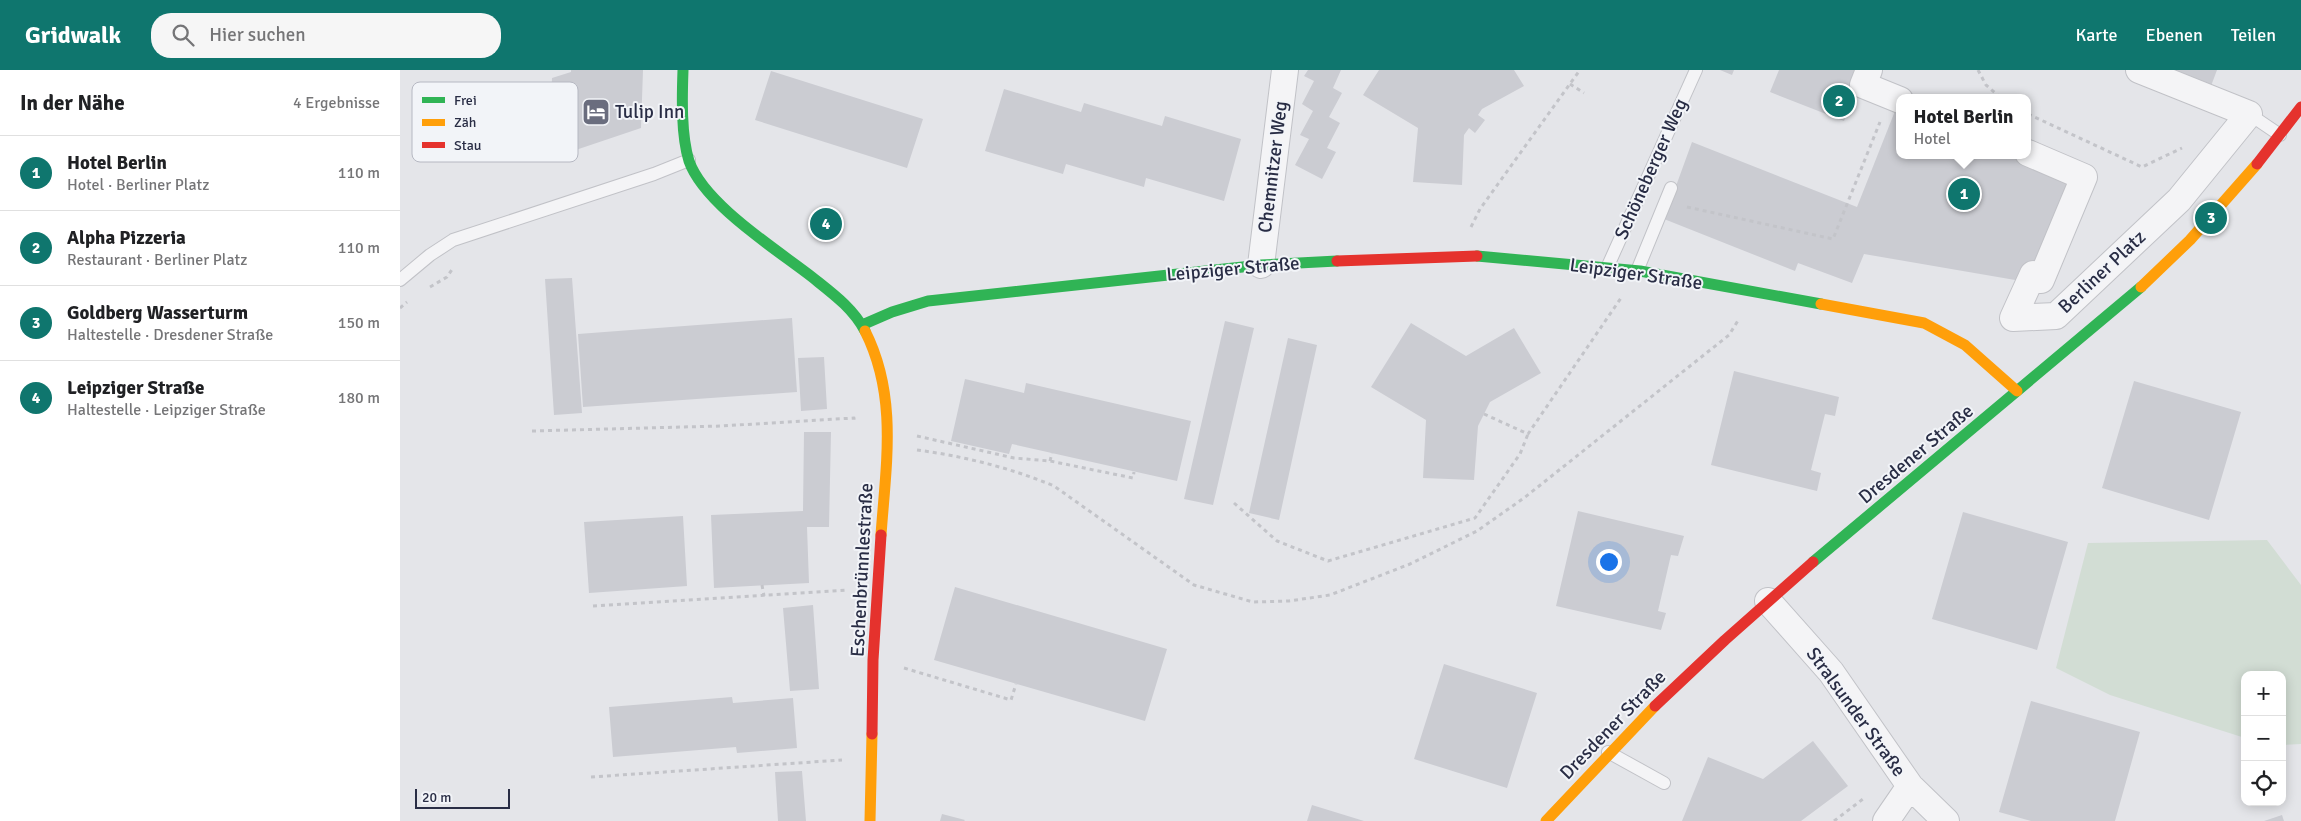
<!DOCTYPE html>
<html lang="de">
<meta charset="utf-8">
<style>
body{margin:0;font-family:Signika,sans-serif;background:#f6f6f6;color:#202124}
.controls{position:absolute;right:15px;bottom:15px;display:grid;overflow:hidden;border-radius:10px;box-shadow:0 2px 12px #0003}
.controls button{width:45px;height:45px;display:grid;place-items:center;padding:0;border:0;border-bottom:1px solid #e0e0e0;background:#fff;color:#202124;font:25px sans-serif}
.scale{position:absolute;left:15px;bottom:12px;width:95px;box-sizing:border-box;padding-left:5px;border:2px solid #292d45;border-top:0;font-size:14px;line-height:18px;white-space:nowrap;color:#292d45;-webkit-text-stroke:4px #f2f4f8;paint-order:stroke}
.you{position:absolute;left:1208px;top:491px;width:18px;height:18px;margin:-12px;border:4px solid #fff;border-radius:50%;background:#1a73e8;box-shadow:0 0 0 8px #1a73e833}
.badge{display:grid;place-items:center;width:32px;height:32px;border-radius:50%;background:#0f766e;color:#fff;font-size:16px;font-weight:700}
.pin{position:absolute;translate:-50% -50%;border:2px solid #fff;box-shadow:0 1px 5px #0006}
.popup{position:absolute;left:1496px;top:24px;width:135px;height:65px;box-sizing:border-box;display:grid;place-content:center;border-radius:10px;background:#fff;filter:drop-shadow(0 1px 4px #0005);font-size:16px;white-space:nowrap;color:#757577}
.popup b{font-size:19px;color:#202124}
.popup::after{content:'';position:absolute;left:50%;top:100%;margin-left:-10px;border:10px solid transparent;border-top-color:#fff}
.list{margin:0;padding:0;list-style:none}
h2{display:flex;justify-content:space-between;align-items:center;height:65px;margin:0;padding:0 20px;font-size:21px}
h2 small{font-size:16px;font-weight:400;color:#757577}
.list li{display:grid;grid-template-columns:32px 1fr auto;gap:15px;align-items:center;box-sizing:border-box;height:75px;padding:0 20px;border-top:1px solid #e0e0e0}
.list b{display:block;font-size:19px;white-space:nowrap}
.list p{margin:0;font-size:16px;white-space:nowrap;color:#757577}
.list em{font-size:16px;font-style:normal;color:#757577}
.icon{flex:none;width:28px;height:28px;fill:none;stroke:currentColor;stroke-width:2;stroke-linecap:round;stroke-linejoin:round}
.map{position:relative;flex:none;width:1901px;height:751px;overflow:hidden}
header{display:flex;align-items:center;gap:30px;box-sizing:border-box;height:70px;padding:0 25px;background:#0f766e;color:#fff}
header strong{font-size:24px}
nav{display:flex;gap:28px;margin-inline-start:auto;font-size:18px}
.search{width:350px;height:45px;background:#f6f6f6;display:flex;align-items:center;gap:12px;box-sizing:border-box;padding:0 18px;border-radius:20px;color:#757577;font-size:19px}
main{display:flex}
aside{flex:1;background:#fff}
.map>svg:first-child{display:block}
.green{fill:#d2ddd4}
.building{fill:#cbccd2}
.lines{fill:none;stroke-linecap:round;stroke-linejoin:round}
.lane-casing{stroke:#c1c2c7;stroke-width:14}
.street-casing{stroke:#c1c2c7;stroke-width:28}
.path{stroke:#c3c4c9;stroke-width:3;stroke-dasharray:4 4;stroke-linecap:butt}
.lane{stroke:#f4f4f6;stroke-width:12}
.street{stroke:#f4f4f6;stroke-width:26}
.fast{stroke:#30b455;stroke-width:11}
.slow{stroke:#ff9f0a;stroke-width:11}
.jam{stroke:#e5322d;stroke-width:11}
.labels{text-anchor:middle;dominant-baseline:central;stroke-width:4;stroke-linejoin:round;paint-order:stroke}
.poi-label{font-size:19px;fill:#292d45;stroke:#f2f4f8;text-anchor:start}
.street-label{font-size:19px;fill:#292d45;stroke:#f2f4f8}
.key{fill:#f2f4f8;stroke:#b6b8c2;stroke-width:1}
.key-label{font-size:14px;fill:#292d45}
</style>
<header>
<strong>Gridwalk</strong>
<div class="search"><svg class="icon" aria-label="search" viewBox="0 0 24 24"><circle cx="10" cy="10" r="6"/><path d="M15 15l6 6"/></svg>Hier suchen</div>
<nav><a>Karte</a><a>Ebenen</a><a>Teilen</a></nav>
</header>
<main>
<aside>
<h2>In der Nähe<small>4 Ergebnisse</small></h2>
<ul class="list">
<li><span class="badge">1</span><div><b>Hotel Berlin</b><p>Hotel · Berliner Platz</p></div><em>110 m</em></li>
<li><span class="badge">2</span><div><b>Alpha Pizzeria</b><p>Restaurant · Berliner Platz</p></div><em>110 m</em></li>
<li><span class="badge">3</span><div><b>Goldberg Wasserturm</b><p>Haltestelle · Dresdener Straße</p></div><em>150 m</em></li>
<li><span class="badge">4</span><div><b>Leipziger Straße</b><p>Haltestelle · Leipziger Straße</p></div><em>180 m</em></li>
</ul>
</aside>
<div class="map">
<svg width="1901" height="751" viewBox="0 0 1901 751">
<rect width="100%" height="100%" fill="#e4e5e9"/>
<!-- green -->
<path class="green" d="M1867 470 1901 515V674L1882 675V605H1845V668L1710 625 1656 598 1688 473Z"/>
<!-- building -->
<path class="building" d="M171 0H243L241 58 149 89 152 8 171 2Z
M908 0H941L933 18 942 23 929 47 940 53 927 78 936 82 922 109 895 95 909 69 900 65 913 41 902 34 914 11 904 6Z
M979 0H1114L1124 16 1082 39 1078 45 1085 50 1075 63 1069 58 1064 65 1062 115 1013 112 1018 58 963 25Z
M1320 0H1334L1332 5Z
M1379 0H1464L1444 51 1370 22Z
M1750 0H1817L1808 24Z
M371 1 523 49 507 98 355 50Z
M604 19 681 42 684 33 762 56 765 46 841 69 824 131 746 108 744 117 666 94 663 104 585 81Z
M1495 41 1500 43V85H1606L1671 111 1640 197 1621 211 1464 184 1452 213 1398 193 1395 201 1264 149 1292 72 1457 137Z
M172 208 182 343 154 345 145 209Z
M392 248 397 322 183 337 178 264Z
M825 251 854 258 813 435 784 429Z
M1011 253 1066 286 1114 258 1141 303 1090 332 1078 356 1074 410 1023 408 1026 350 971 317Z
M888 268 917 275 879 450 849 443Z
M424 287 427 339 401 341 398 288Z
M1334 301 1439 327 1435 346 1425 344 1411 400 1421 403 1417 421 1311 395Z
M565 309 624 323 626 313 791 351 777 411 612 374 609 384 551 371Z
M1734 311 1841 342 1809 450 1702 418Z
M404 362H431L429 457H407L409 513 314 518 311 445 403 441Z
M1178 441 1284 466 1278 486 1271 485 1258 541 1266 543 1261 560 1156 536Z
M1563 442 1668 472 1637 580 1532 549Z
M283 446 287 516 189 523 184 452Z
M555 517 767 579 745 651 534 590Z
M413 535 419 619 390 621 383 538Z
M1044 594 1137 623 1107 718 1014 689Z
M332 627 333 633 393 628 397 678 337 683 336 677 213 687 209 637Z
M1631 631 1740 662 1715 751H1631L1599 742Z
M1413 671 1448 716 1401 751H1282L1308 687 1363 709Z
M402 701 406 751H378L375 702Z
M912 735 964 751H907Z
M542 744 565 750 564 751H540Z
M1882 745 1884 751H1864Z"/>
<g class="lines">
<defs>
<path id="lane" d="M1849 44 1880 65
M1207 198 1296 0
M1237 201 1271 118
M0 210 30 185 53 170 254 104 289 90
M1208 682 1264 713"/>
<path id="street" d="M1469 0 1463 15 1500 30
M1628 83 1684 107 1641 210 1633 204 1613 248 1656 246 1779 130 1849 44 1739 0
M861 195 885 0
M1368 531 1431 602 1510 716 1546 751
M1486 751 1510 716"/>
</defs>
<!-- lane casing -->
<use href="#lane" class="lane-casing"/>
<!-- street casing -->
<use href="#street" class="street-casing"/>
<!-- path -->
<path class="path" d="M1578 0 1586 15 1601 28
M1170 14 1184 23
M1628 44 1742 97 1782 78
M1287 137 1433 169 1480 52
M1071 157 1080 139 1180 0
M30 217 47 207 53 198
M0 238 7 232
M1084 344 1128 364 1221 228
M132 361 321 356 454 348V353
M517 366 614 388 650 391 733 408 734 402
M517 380C563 386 611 398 654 416L794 515 853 532 889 531 930 525 1010 494 1077 461 1124 428 1329 265 1339 249
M650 391 652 383
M834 433 877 471 928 491 1075 448 1120 384 1128 364
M362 515 364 526
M193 536 447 520
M504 598 611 630 616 614
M191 707 442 690
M1434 751 1463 729"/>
<!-- lane -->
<use href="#lane" class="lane"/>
<!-- street -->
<use href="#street" class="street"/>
<!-- fast -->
<path class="fast" d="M283 0C282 27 281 65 289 91 304 134 376 179 412 207 432 223 453 238 465 261
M1077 186 1240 201 1421 234
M462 255 492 242 528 231 861 195 937 191
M1413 492 1741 217"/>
<!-- slow -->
<path class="slow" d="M1741 217 1790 170 1857 94
M1421 234 1524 253 1565 275 1617 321
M465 261C498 326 486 394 481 465
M470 751 472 664
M1146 751 1255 636"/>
<!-- jam -->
<path class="jam" d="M1857 94 1901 37
M937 191 1077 186
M1255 636 1325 570 1413 492
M472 664 473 590 481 465"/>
</g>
<!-- icons -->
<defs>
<symbol id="hotel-square" viewBox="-11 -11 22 22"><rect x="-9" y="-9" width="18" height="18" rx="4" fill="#6a6d7e" stroke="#f2f4f8"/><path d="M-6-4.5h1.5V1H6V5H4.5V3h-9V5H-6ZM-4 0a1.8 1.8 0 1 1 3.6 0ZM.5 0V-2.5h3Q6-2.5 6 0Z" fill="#fff"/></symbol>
</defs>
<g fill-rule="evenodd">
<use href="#hotel-square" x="180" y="26" width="32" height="32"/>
</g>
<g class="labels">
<!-- poi labels -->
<g class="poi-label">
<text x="215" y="42">Tulip Inn</text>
</g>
<!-- street labels -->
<g class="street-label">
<text transform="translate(873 97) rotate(-83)">Chemnitzer Weg</text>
<text transform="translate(1251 99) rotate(-66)">Schöneberger Weg</text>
<text transform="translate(833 199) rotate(-5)">Leipziger Straße</text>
<text transform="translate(1702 202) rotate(-43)">Berliner Platz</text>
<text transform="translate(1236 204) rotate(8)">Leipziger Straße</text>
<text transform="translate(1516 384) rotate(-40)">Dresdener Straße</text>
<text transform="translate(462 500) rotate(-87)">Eschenbrünnlestraße</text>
<text transform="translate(1456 642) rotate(54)">Stralsunder Straße</text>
<text transform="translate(1213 655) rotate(-46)">Dresdener Straße</text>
</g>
</g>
<!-- legend -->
<rect x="12" y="12" width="166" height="80" rx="8" class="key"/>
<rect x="22" y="27" width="23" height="6" fill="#30b455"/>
<rect x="22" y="49" width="23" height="7" fill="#ff9f0a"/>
<rect x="22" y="72" width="23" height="6" fill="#e5322d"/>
<g class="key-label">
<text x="54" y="35">Frei</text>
<text x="54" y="57">Zäh</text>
<text x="54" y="80">Stau</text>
</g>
</svg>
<div class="controls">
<button>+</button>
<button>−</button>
<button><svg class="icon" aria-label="locate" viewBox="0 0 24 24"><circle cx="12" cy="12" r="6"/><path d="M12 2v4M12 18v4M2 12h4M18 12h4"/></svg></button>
</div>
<div class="scale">20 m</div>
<div class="you"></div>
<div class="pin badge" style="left:1564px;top:124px">1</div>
<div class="popup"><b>Hotel Berlin</b>Hotel</div>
<div class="pin badge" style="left:1439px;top:31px">2</div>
<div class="pin badge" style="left:1811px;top:148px">3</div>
<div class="pin badge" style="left:426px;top:154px">4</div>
</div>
</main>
